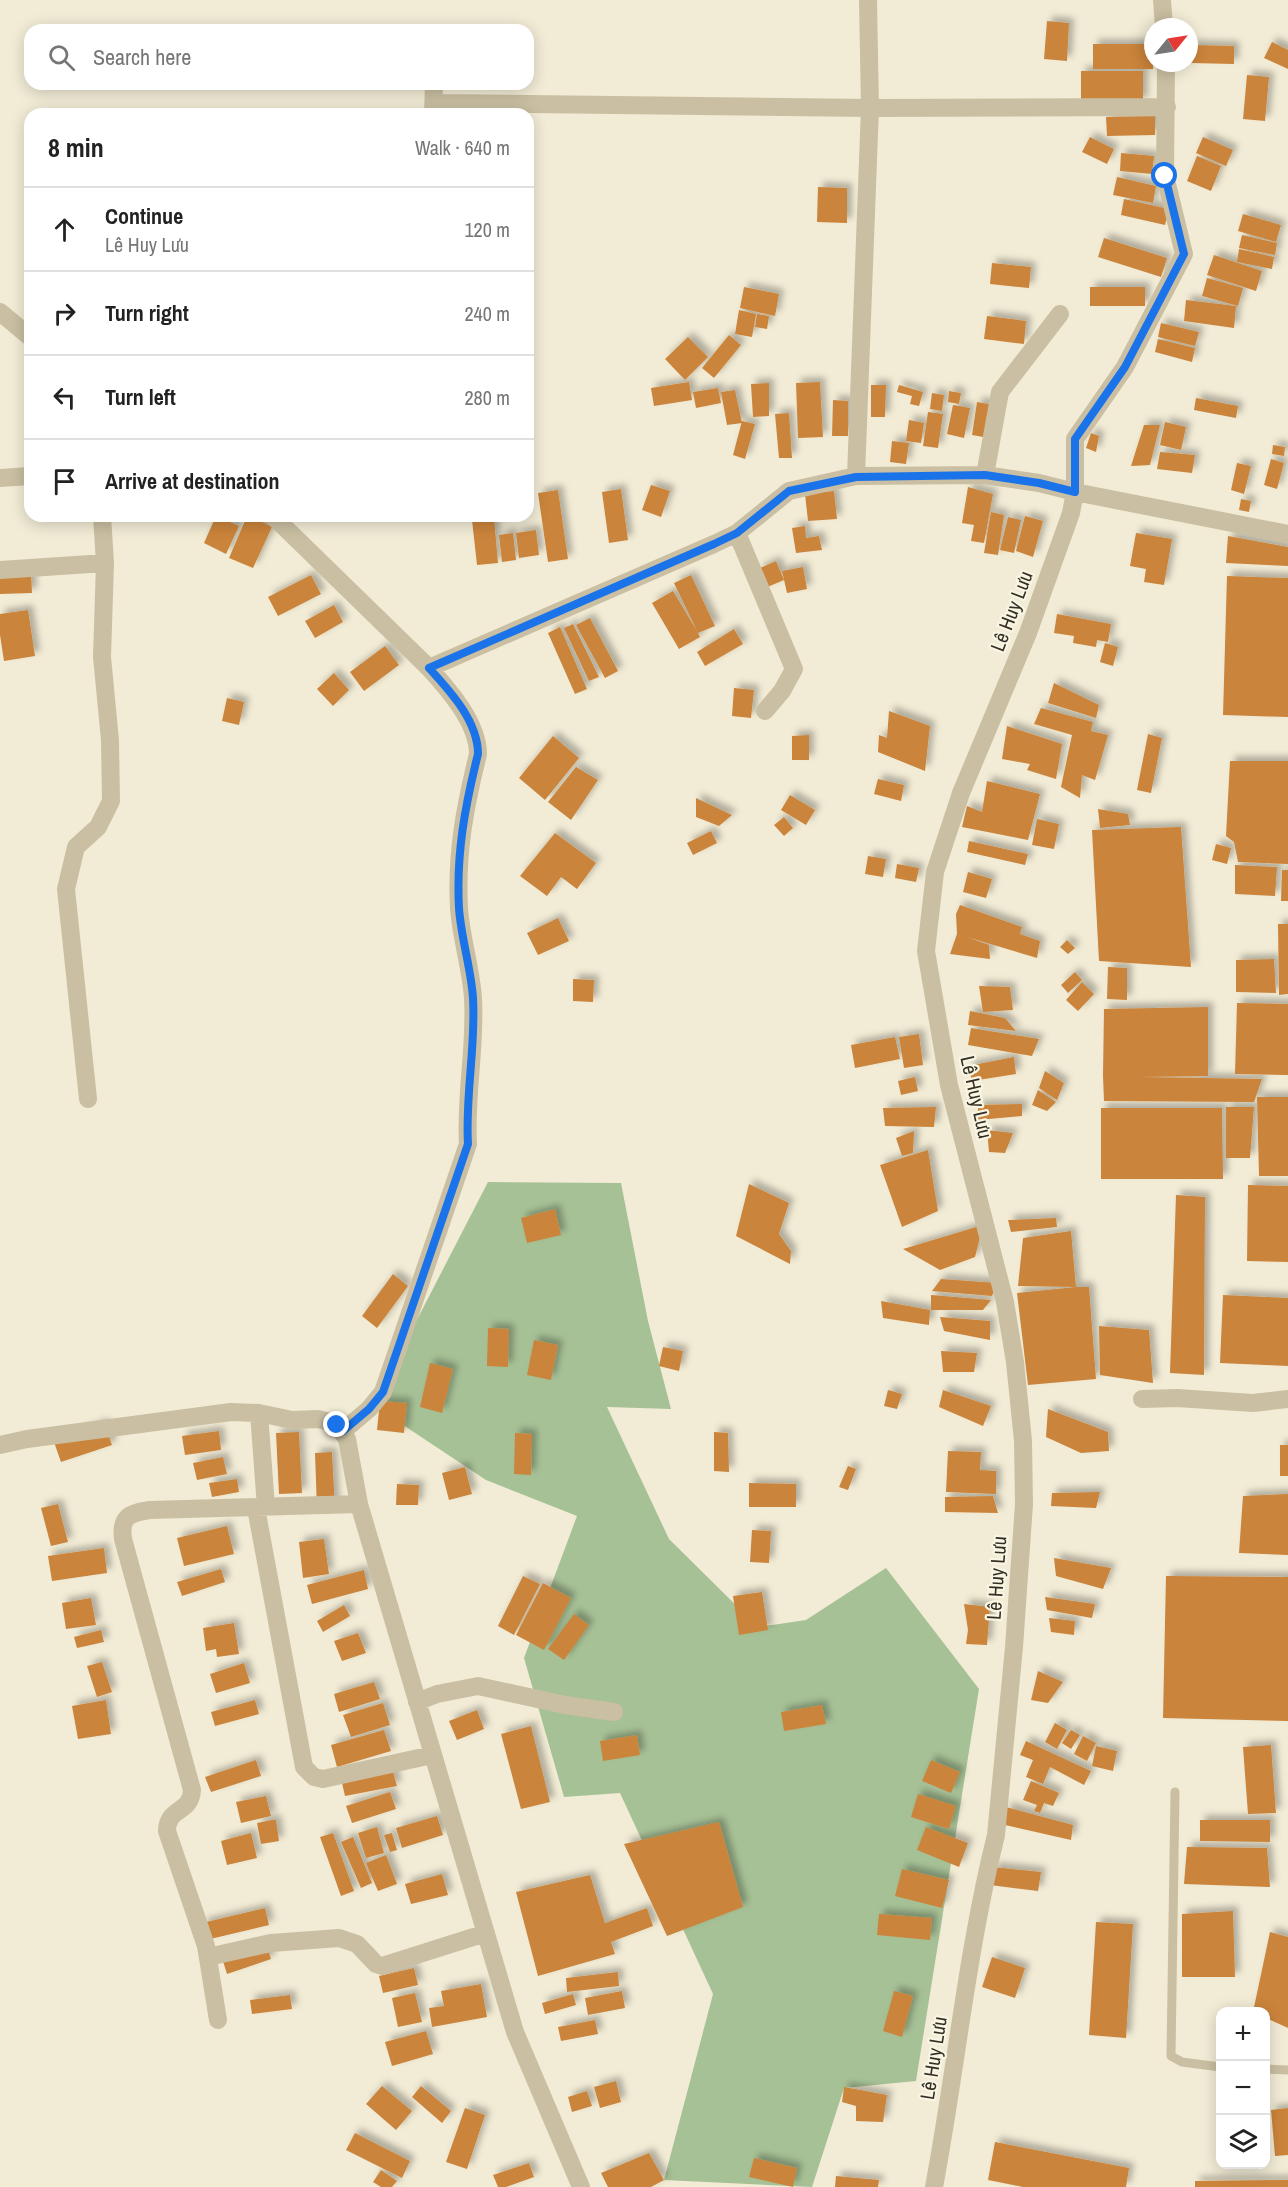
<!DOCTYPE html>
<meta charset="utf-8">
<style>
body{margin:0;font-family:"Archivo Narrow",sans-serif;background:#f2f2f2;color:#222}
.controls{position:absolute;right:18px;bottom:18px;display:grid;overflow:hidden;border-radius:12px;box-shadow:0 3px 15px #0003}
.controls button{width:54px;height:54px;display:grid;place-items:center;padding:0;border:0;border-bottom:2px solid #e0e0e0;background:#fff;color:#222;font:30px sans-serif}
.compass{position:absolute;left:1144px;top:18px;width:54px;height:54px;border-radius:50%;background:#fff;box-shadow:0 3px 15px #0003;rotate:60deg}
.stop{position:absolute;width:18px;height:18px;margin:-14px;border:4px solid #1a73e8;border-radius:50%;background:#fff}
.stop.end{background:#1a73e8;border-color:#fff;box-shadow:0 2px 6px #0008}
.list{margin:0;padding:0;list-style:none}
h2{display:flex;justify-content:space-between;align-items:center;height:78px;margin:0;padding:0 24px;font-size:26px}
h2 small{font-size:20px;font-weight:400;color:#767676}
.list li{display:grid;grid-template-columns:39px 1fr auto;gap:18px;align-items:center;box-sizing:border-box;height:84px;padding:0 24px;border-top:2px solid #e0e0e0}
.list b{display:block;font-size:22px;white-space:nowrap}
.list p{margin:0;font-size:20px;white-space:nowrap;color:#767676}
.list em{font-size:20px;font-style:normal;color:#767676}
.icon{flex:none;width:33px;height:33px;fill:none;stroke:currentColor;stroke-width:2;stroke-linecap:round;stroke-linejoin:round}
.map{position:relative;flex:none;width:1288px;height:2187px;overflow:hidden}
.search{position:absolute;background:#fff;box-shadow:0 3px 15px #0003;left:24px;top:24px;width:510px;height:66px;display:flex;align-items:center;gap:15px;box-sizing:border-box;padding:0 21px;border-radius:18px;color:#767676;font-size:22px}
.panel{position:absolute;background:#fff;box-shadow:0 3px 15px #0003;left:24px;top:108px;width:510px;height:414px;border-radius:18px}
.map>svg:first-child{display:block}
.green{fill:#a7c196}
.building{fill:#cb843b;filter:url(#shadow)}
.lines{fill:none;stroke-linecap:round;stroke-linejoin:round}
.lane{stroke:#cabfa2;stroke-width:9}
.street{stroke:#cabfa2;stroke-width:18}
.route{stroke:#1a73e8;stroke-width:8}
.labels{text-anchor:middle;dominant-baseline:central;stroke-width:4.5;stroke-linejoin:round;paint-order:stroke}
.street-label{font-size:20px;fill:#342e25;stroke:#f9f5e3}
</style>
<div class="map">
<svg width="1288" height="2187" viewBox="0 0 1288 2187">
<defs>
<filter id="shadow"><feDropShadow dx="5" dy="-5" stdDeviation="3" flood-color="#0004"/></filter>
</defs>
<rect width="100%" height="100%" fill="#f2ecd6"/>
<!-- green -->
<path class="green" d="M488 1182 621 1183 648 1321 671 1409 607 1407 669 1539 758 1627 806 1620 886 1568 979 1689 916 2081 844 2088 812 2187 664 2180 713 1994 620 1793 564 1797 524 1658 577 1516 486 1480 373 1405Z"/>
<!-- building -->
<path class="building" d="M1047 21 1069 23 1067 61 1044 59Z
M1272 42 1288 50V69L1264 58Z
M1093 44H1153V69H1093Z
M1191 45 1234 46V64L1191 63Z
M1081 71H1143V102H1081Z
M1247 75 1269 77 1265 121 1243 119Z
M1155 116V135L1107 136 1106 117Z
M1090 137 1114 149 1107 164 1082 152Z
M1203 137 1233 150 1226 166 1196 153Z
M1121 153 1154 156 1152 174 1120 171Z
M1197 156 1221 166 1211 191 1187 181Z
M1117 177 1156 186 1153 203 1113 195Z
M818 187 847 188V223L817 222Z
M1124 199 1169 209 1165 225 1121 215Z
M1243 214 1281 225 1276 242 1238 231Z
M1242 235 1277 243 1275 255 1239 248Z
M1104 238 1167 258 1161 277 1098 257Z
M1239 249 1274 257 1272 269 1237 262Z
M1214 255 1262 271 1256 291 1207 275Z
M992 263 1031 267 1029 288 990 284Z
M1207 278 1243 288 1238 306 1202 296Z
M744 287 779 294 775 316 740 308Z
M1090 287H1145V306H1090Z
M1186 300 1236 306 1234 328 1184 321Z
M739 310 756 314 752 337 735 334Z
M757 314 769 316 767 329 755 327Z
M987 316 1026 321 1024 344 984 339Z
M1161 323 1199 332 1195 346 1158 337Z
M729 335 741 345 714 378 702 368Z
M688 337 708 357 685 380 665 359Z
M1158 339 1195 348 1192 362 1155 352Z
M689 382 692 400 654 406 651 388Z
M820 382 823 437 798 438 796 383Z
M769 383V416L753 417 751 384Z
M871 385H886L885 417H871Z
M899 385 923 392 919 406 910 404 912 396 897 392Z
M718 388 721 403 696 408 693 392Z
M735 390 742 423 727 425 721 392Z
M949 391 961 393 959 404 948 402Z
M932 393 944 395 942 411 930 409Z
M1196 398 1238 406 1236 418 1194 410Z
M833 400 848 401V436H832Z
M977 402 994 405 989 438 972 435Z
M953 405 970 408 964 438 947 434Z
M928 412 943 414 938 448 923 446Z
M789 413 792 458H779L775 414Z
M909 420 924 423 921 443 906 441Z
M742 421 755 424 745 459 733 455Z
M1165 422 1186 427 1181 450 1160 445Z
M1144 425H1160L1150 465 1131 466Z
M1091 433 1099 436 1096 452 1086 448Z
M892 441 909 443 906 464 890 462Z
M1273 445 1285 447 1284 456 1272 454Z
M1160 452 1195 455 1192 473 1157 469Z
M1271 459 1284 463 1277 489 1264 485Z
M1237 463 1251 466 1244 494 1231 490Z
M651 485 670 491 661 517 642 510Z
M968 487 993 494 984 543 971 541 974 525 962 523Z
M621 489 628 540 609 543 602 492Z
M558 490 568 559 548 562 538 493Z
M834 491 837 519 808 521 805 494Z
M1241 499 1251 501 1249 512 1239 510Z
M991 512 1004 515 998 555 984 553Z
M216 516 239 526 226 554 204 543Z
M247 516H251L272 527 253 568 229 558Z
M1025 516 1043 521 1033 557 1016 551Z
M1008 517 1021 520 1014 553 1000 550Z
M494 518 498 563 477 565 472 520Z
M805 526 806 538 819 536 822 550 796 553 792 528Z
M536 530 539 555 519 558 516 533Z
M513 533 516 560 502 562 499 535Z
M1136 533 1172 539 1164 585 1144 582 1146 569 1130 566Z
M1228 536 1288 547V566L1226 563Z
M776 561 784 580 765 588 758 569Z
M803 567 807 589 787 593 782 571Z
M31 574 32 593 0 594V576Z
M311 575 321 594 278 616 268 597Z
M691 575 715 626 698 633 700 637 679 649 652 603 673 591 697 631 674 583Z
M1227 576 1288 578V717L1223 715Z
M334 605 343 622 315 638 305 621Z
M28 610 35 656 4 661 0 635V614Z
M1057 614 1111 624 1108 642 1097 640 1096 647 1073 643 1074 636 1054 633Z
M590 618 618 671 605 678 576 625Z
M573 624 599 677 589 681 564 628Z
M560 627 587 689 575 694 548 633Z
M734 629 743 644 705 666 697 652Z
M1105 643 1118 647 1113 666 1100 662Z
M385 646 399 665 364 691 350 672Z
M334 673 349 690 333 706 317 689Z
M1054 683 1099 705 1096 718 1048 703Z
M734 688 754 690 751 718 732 716Z
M227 698 244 702 239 725 222 721Z
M1041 708 1093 722 1091 731 1108 735 1095 780 1082 775 1080 798 1061 787 1072 735 1034 724Z
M889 711 930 726 925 771 878 752 879 735 887 738Z
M1007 726 1062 744 1056 779 1027 770 1030 764 1002 759Z
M1148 734 1162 738 1151 793 1137 790Z
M809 735V760H792V736Z
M553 736 579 758 545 800 519 778Z
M1230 761H1288V864L1238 862 1234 842 1226 836Z
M576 767 598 780 571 820 548 802Z
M878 779 904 785 901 801 874 794Z
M987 781 1040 794 1028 840 962 827 967 806 982 812Z
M790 795 815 810 806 825 781 810Z
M696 798 732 815 719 826 696 817Z
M1098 809 1128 814 1130 825 1100 828Z
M784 817 793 828 784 836 774 825Z
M1037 819 1059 824 1054 849 1032 845Z
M1181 827 1191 967 1099 961 1092 830Z
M711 831 717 843 693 855 687 843Z
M555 833 596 863 577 889 561 877 547 896 520 876Z
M969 841 1028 854 1025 865 967 852Z
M1216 844 1231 848 1227 864 1212 860Z
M868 856 886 859 883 877 865 874Z
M897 864 919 868 916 882 895 878Z
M1235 865 1277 867 1275 896 1235 894Z
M1282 870H1288V901H1281Z
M968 872 992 879 986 898 963 892Z
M960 905 1022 927 1020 934 1040 941 1037 958 967 937 989 945 990 959 950 954 957 934 956 914Z
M558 918 569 941 538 955 527 933Z
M1278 924H1288V994L1279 995Z
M1067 940 1075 948 1068 954 1060 947Z
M1274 959 1276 993 1236 992V960Z
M1108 967 1127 968V1000L1107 999Z
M1075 972 1082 980 1068 993 1061 985Z
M573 979 594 980 593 1002 573 1001Z
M1082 982 1094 994 1078 1011 1066 1000Z
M979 986 1010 987 1013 1010 983 1012Z
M1237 1003 1288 1004V1075L1235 1074Z
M1208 1007V1076L1139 1077 1262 1079 1254 1102 1104 1101 1103 1076 1104 1009Z
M970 1011 1005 1018 1016 1031 968 1025Z
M971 1028 1039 1039 1032 1056 968 1045Z
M919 1034 923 1065 904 1068 899 1037Z
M895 1037 900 1059 855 1068 851 1045Z
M1014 1057 1016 1074 972 1081 968 1066Z
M1045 1071 1064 1083 1057 1100 1039 1088Z
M915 1077 918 1091 901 1095 898 1081Z
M1038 1090 1056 1102 1047 1111 1032 1105Z
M1257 1097H1288V1176H1259Z
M1022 1104V1116L978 1120V1105Z
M936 1107 934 1127 885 1126 883 1108Z
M1226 1107H1254L1250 1158H1226Z
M1101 1108H1222L1223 1179H1101Z
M987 1130 1013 1133 1005 1153 989 1152Z
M914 1131 913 1153 902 1156 896 1138Z
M928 1150 938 1211 902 1227 880 1165Z
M749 1184 789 1203 779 1234 791 1251 790 1264 736 1236Z
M1248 1185 1288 1186V1262L1247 1261Z
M1176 1195 1205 1197 1204 1375 1170 1373Z
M555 1209 561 1235 527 1243 521 1218Z
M1056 1218 1057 1227 1011 1232 1008 1220Z
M983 1225 975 1257 940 1270 903 1249Z
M1071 1231 1076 1287H1089L1096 1379 1028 1385 1017 1293 1076 1287 1018 1286 1023 1238Z
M393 1274 408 1286 377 1328 362 1316Z
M941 1279 997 1283 992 1296 932 1291Z
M931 1295 991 1300 983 1310H931Z
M1223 1295 1288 1298V1366L1220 1363Z
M881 1301 930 1310 929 1325 883 1318Z
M940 1317 990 1321V1340L944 1331Z
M1099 1326 1149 1330 1153 1383 1100 1375Z
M488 1328 509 1329 508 1367 487 1366Z
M534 1340 558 1345 551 1380 527 1375Z
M663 1347 683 1351 679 1371 659 1366Z
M941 1351 977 1353 974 1372H943Z
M430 1363 453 1369 442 1413 420 1407Z
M888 1390 902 1394 897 1409 884 1406Z
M943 1390 991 1406 983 1426 939 1407Z
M380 1401 407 1403 404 1433 377 1430Z
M1048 1409 1108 1432 1109 1451 1081 1453 1046 1437Z
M104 1423 112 1445 61 1462 54 1442Z
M219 1431 221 1450 185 1455 182 1436Z
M299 1432 302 1493 279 1494 276 1433Z
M714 1432 728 1433 729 1472 714 1471Z
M515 1433 532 1434 531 1475 514 1474Z
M1280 1445H1288V1476H1280Z
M948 1451 981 1452 980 1470 996 1471V1494L946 1492Z
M332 1452 335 1509H317L315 1453Z
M223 1457 227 1474 197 1480 193 1463Z
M848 1466 856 1469 848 1490 839 1487Z
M465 1467 472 1494 449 1500 442 1473Z
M237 1479 239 1492 212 1497 209 1483Z
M749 1483 796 1484V1507H749Z
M397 1484 419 1485 418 1505H396Z
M1100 1492 1096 1508 1051 1506 1052 1493Z
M1288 1494V1555L1239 1553 1243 1496Z
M993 1496 998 1513 945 1512V1497Z
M58 1504 68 1542 51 1546 41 1508Z
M227 1526 234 1554 184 1566 177 1538Z
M752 1530 771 1531 769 1563 750 1562Z
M324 1539 329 1574 303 1578 299 1542Z
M104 1548 107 1573 52 1581 48 1556Z
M1054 1558 1111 1568 1103 1589 1056 1576Z
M221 1569 225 1582 182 1596 177 1582Z
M364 1570 368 1589 312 1604 307 1585Z
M523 1576 540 1584 514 1635 498 1626Z
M1166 1576 1288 1577V1721L1163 1718Z
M543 1583 571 1598 544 1650 516 1635Z
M762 1592 768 1630 739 1635 733 1596Z
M1045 1597 1095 1604 1092 1618 1047 1610Z
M91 1598 96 1625 66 1629 62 1603Z
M964 1604 990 1607 987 1645 966 1644 968 1630Z
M344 1605 350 1616 323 1632 317 1621Z
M574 1614 589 1625 564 1660 548 1649Z
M1049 1618 1075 1621 1074 1635 1051 1632Z
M234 1623 239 1654 217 1657 216 1649 206 1651 203 1628Z
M101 1630 104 1642 77 1648 74 1637Z
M358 1633 366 1653 342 1661 334 1641Z
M102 1662 112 1692 97 1697 87 1666Z
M244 1663 250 1683 216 1693 210 1674Z
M1038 1671 1063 1682 1048 1703 1031 1700Z
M374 1682 380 1699 339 1712 334 1694Z
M106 1700 111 1734 78 1739 72 1706Z
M255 1700 259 1714 215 1726 211 1712Z
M383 1703 390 1725 351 1737 343 1715Z
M822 1705 826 1724 784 1731 781 1712Z
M477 1710 484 1729 457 1740 449 1721Z
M1055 1723 1067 1730 1057 1749 1045 1742Z
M531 1726 550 1802 521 1809 501 1734Z
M384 1730 391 1751 337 1767 331 1745Z
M1071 1730 1080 1735 1071 1749 1062 1743Z
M637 1735 640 1755 603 1761 600 1741Z
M1083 1736 1096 1743 1087 1761 1074 1754Z
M1026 1741 1091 1771 1084 1785 1050 1767 1043 1784 1026 1777 1033 1760 1020 1755Z
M1271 1745 1276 1813 1248 1814 1243 1747Z
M1096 1746 1117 1751 1113 1771 1092 1766Z
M256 1760 261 1776 211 1792 205 1777Z
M931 1760 960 1772 951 1793 922 1781Z
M393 1772 397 1786 345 1796 342 1783Z
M1031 1781 1059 1793 1053 1806 1044 1803 1040 1813 1034 1811 1037 1805 1023 1800Z
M390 1792 396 1809 352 1823 346 1806Z
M918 1794 956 1806 949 1829 911 1817Z
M266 1796 271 1816 241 1823 236 1802Z
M1006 1807 1073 1825 1071 1840 1005 1825Z
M437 1816 443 1835 402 1848 396 1828Z
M272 1820H276L279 1841 261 1844 257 1823Z
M1200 1820H1270V1842L1200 1841Z
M719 1822 743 1907 667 1936 624 1844Z
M377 1827 384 1853 366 1858 358 1833Z
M926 1827 968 1843 959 1867 917 1850Z
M251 1833 257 1858 227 1865 221 1841Z
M333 1833 354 1891 341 1896 320 1837Z
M392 1833 397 1850 390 1852 384 1835Z
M353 1837 372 1883 361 1888 341 1842Z
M1187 1847 1267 1848 1270 1887 1184 1884Z
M386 1855 397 1884 378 1891 366 1863Z
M993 1867 1041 1872 1038 1891 990 1885Z
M902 1869 949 1880 942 1908 895 1896Z
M442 1874 448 1895 411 1904 405 1884Z
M590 1875 605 1923 647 1908 653 1926 611 1942 615 1954 538 1976 516 1892Z
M265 1908 269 1925 206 1940 202 1923Z
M1233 1911 1235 1977H1182V1914Z
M879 1914 932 1918 930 1940 877 1935Z
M1096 1922 1133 1924 1126 2038 1089 2035Z
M1270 1932 1288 1937V2028L1266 2018V2012H1253Z
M266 1943 271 1959 227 1974 222 1958Z
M992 1957 1025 1968 1015 1998 982 1987Z
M414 1968 418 1985 383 1993 379 1976Z
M618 1972 619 1986 567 1992 566 1978Z
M481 1984 487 2017 432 2027 429 2008 444 2006 441 1991Z
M622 1991 625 2008 588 2015 585 1998Z
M894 1991 913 1996 902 2037 883 2031Z
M415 1993 422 2022 398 2027 392 1998Z
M573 1994 576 2005 545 2014 542 2003Z
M290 1995 292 2009 252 2014 250 2000Z
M595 2020 598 2034 561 2041 558 2027Z
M426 2031 433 2054 392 2066 385 2042Z
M616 2081 621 2102 600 2108 594 2087Z
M382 2086 412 2111 396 2130 366 2104Z
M421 2086 451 2111 442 2123 412 2097Z
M844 2087 887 2095 883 2122 856 2121V2106L842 2102Z
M587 2091 592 2106 572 2112 568 2097Z
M465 2108 485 2115 467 2169 446 2162Z
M1288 2108V2155L1275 2156 1271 2110Z
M355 2133 410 2161 402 2178 346 2150Z
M995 2142 1129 2168 1126 2187H1023L988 2180Z
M649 2153 664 2180 651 2187H608L601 2173Z
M754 2158 797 2168 793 2187 749 2177Z
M529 2163 534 2177 506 2187H498L493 2175Z
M381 2170 397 2181 392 2187H381L373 2182Z
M836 2176 879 2180 878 2187H835Z
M1288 2180V2187H1195V2181Z"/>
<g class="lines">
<!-- lane -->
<path class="lane" d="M1175 1792 1171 2056 1182 2062 1220 2067
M1266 2069 1288 2070"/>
<!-- street -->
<path class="street" d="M1162 0 1164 27
M434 103 870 108 1167 107
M433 114 434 84
M0 312 30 337
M985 475 1039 483 1075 492 1288 534
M856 476 870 108 868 0
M0 478 30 476
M273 516 429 668 714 544 737 533 789 491 856 476 985 475 1000 392 1060 314
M737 533 794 669 782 691 765 711
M0 570 105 563
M88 1099 66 889 76 847 98 827 111 801 110 740 102 657 105 563 102 516
M1142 1399 1177 1398 1253 1403 1288 1399
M259 1413 266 1507
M343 1431 369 1409 383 1392 468 1144C465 1095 476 1047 473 998 471 968 461 938 459 908 456 853 465 807 478 754 478 723 449 690 429 668
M0 1445 27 1439 231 1412 259 1413 292 1420 318 1419 330 1422 337 1425 347 1439 359 1504 515 2032 581 2187
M256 1508 304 1767 314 1777 323 1779 432 1755
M417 1702 437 1694 478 1686 565 1705 614 1712
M208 1957 271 1943 339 1938 357 1944 376 1964 382 1966 486 1933
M218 2020 206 1946 167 1831C167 1807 191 1814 192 1790L123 1539C120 1516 130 1513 150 1510L359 1504
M934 2187C956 2070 967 1951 996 1835L1014 1647 1024 1504 1023 1441 1015 1362 1005 1302 949 1085 926 951 935 872 961 793 1028 633 1071 513 1075 492V439L1125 367 1184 254 1165 176 1166 63"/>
</g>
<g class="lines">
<!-- route -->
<path class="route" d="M337 1425 343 1431 369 1409 383 1392 468 1144C465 1095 476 1047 473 998 471 968 461 938 459 908 456 854 465 806 478 754 478 721 450 691 429 668L714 544 737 533 789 491 856 477 985 475 1039 483 1075 492V439L1125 367 1184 254 1165 176"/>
</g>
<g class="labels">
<!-- street labels -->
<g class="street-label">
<text transform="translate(1011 611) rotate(-69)">Lê Huy Lưu</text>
<text transform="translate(977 1097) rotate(77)">Lê Huy Lưu</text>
<text transform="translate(996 1578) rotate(-86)">Lê Huy Lưu</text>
<text transform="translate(933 2058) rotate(-81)">Lê Huy Lưu</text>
</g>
</g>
</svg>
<div class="controls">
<button>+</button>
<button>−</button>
<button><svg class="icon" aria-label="layers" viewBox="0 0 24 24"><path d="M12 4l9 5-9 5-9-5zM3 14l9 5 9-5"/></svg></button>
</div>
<svg class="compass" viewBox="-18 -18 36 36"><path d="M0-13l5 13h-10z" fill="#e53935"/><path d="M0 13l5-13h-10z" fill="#767676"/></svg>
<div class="stop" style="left:1165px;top:176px"></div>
<div class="stop end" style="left:337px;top:1425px"></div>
<div class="search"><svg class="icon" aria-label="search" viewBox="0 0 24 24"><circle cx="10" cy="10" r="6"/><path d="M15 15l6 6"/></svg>Search here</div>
<section class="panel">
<h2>8 min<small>Walk · 640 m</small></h2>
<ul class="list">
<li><svg class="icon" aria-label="ahead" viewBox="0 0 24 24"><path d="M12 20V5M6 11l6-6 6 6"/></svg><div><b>Continue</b><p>Lê Huy Lưu</p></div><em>120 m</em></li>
<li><svg class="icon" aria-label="right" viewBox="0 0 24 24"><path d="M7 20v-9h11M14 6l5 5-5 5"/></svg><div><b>Turn right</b></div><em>240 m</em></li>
<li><svg class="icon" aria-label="left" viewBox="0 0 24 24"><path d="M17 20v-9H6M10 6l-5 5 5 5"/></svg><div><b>Turn left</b></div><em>280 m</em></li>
<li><svg class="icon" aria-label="arrive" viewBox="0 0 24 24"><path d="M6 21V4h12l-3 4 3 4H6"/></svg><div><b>Arrive at destination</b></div></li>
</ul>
</section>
</div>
